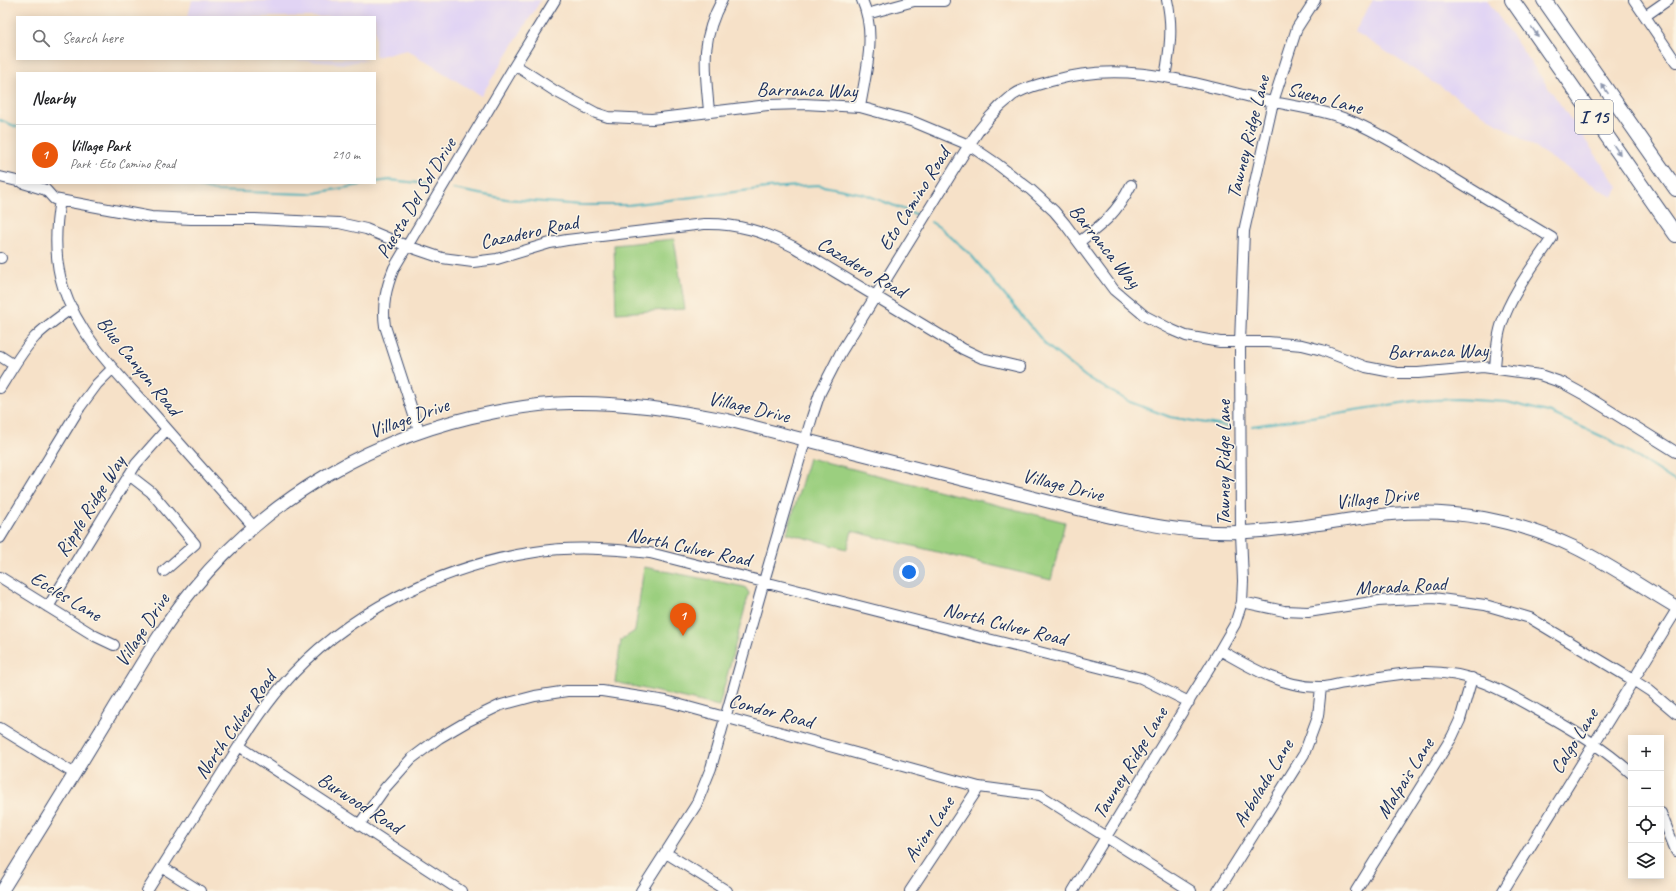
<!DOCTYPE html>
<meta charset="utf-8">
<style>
body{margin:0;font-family:Caveat,sans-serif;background:#f2f2f2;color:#202124}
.controls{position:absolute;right:12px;bottom:12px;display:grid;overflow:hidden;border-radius:0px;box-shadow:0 2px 10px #0003}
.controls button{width:36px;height:36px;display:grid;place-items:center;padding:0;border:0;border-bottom:1px solid #e0e0e0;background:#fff;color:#202124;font:20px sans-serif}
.you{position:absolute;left:909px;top:572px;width:14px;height:14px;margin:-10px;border:3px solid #fff;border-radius:50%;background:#1a73e8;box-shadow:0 0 0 6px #1a73e833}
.badge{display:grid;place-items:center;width:26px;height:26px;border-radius:50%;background:#ea580c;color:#fff;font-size:13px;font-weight:700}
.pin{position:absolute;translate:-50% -33px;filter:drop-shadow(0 1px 2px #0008)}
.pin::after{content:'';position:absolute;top:21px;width:14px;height:12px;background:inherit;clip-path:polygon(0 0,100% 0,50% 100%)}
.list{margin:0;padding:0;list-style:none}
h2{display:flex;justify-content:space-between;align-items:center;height:52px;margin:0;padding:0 16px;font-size:17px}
h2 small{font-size:13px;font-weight:400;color:#757577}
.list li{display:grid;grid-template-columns:26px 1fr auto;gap:12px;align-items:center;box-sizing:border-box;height:60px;padding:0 16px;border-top:1px solid #e0e0e0}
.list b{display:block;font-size:15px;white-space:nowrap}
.list p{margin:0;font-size:13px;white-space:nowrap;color:#757577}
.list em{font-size:13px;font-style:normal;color:#757577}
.icon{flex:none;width:22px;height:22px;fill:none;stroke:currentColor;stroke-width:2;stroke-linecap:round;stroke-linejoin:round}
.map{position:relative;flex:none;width:1676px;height:891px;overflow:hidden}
.search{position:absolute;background:#fff;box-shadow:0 2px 10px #0003;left:16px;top:16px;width:360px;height:44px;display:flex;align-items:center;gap:10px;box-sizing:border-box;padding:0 14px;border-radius:0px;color:#757577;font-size:15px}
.panel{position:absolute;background:#fff;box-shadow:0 2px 10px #0003;left:16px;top:72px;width:360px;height:112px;border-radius:0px}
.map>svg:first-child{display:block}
.built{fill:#e1d4f4}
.green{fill:#9bcf7f;stroke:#5b7f6e}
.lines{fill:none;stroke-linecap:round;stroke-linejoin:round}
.stream{stroke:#3fafba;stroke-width:2}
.minor-casing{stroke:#3c4a6e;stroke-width:12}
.major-casing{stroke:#3c4a6e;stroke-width:14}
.highway-casing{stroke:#3c4a6e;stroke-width:16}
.minor{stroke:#fff;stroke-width:10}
.major{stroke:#fff;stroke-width:12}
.highway{stroke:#fff;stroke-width:14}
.oneway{fill:#8d97ae}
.labels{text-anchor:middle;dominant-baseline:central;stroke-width:3;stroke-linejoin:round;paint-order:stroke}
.shield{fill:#fcf5e5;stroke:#5e6a86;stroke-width:1}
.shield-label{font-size:19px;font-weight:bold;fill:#1b2f5e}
.street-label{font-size:20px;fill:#1b2f5e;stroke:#fcf5e5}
</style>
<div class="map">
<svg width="1676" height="891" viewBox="0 0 1676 891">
<rect width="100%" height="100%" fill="#fcf5e5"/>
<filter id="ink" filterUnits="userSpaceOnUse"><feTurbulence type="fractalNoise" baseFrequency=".025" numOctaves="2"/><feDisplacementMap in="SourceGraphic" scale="8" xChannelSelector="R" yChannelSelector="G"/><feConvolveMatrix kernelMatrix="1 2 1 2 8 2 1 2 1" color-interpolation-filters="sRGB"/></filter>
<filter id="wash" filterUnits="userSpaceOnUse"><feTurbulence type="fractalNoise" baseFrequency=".012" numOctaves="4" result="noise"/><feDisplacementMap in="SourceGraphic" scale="16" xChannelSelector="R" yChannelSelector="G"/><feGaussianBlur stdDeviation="0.9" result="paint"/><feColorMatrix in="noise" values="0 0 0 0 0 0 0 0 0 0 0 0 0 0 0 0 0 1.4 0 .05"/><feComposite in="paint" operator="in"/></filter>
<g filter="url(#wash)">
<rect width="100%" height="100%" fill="#f6e1c8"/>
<!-- built -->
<path class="built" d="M192 0 250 1 541 0 481 96 407 50 375 57V17H188Z
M1373 0H1487L1619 188 1612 197 1354 31Z
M283 59H368L346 64Z"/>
<!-- green -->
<path class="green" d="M674 239 685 309 616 313 614 245Z
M809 458 1065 522 1051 580 852 531 847 549 787 533Z
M644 567 745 587 749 593 719 706 615 682 621 640 635 631Z"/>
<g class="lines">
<!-- stream -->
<path class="stream" d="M0 120 17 127
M375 182 390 180 427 184
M182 183 214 191 309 194 372 183
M453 189 506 199 582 205H628L767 188 818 185 864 194 918 215
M931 222 942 229 971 255 1046 345 1086 377 1130 402 1170 417 1230 427
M1252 426 1414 401 1456 399 1507 402 1551 413 1612 441 1676 482"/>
</g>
</g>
<g filter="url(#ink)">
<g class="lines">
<defs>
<path id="minor" d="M1634 0 1676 62
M867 14 914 1H944
M1645 16 1668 0
M515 65 555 91 596 113 608 117 652 119 768 105 804 104 860 107 914 122 969 145 997 164 1031 190 1054 211 1065 224 1114 290 1145 316 1172 330 1186 336 1220 342H1268L1302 345 1322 350 1366 367 1397 373H1418L1483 367 1540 375 1563 383 1583 394 1676 452
M1165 77C1170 50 1173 26 1167 0
M860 107C866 71 877 34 862 0
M709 111C705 67 700 41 722 0
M0 177 17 181
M23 183 46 190 54 199 151 217 191 219H255L339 223 366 229 407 246 442 258 473 262 497 259 550 243 567 240 704 224C737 223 765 232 794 247L963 349 982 358 1020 367
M60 200C55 229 54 259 63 287 79 337 120 376 154 414 187 452 221 490 254 527
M1079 242C1103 224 1117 213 1131 185
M0 258H1
M0 356 14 365
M0 388C11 371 21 352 35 337 46 326 59 317 72 308
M419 431 385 326C382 305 386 288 394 268L515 65 555 0
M129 475 151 492 195 544 164 571
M0 538 80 407 97 384 113 368
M0 577 95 636 114 645
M1242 602 1284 611 1308 612 1378 601 1433 598 1485 605 1530 618 1633 680 1650 691 1676 713
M48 607 136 464 167 429
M1220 650C1251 668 1284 688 1321 687 1329 687 1337 684 1345 683 1372 679 1399 672 1426 672 1472 672 1500 689 1539 711 1571 729 1604 748 1631 773
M0 728 75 774
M239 746 461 891
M1661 813 1676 851
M359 825 385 788 411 759 439 738 468 721 501 705 535 696 567 691H602L666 701 979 787 1040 795 1191 891
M666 853 727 891
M162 867 200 891
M147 891C171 853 195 815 219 778 239 746 258 714 282 686 344 613 442 566 535 552 573 546 612 549 650 553L1141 678 1189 702
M641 891 696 805 711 768 764 581 812 417 820 393 841 352 969 145C981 126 994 110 1012 96 1023 88 1037 85 1051 81 1123 60 1185 81 1255 98 1288 106 1324 109 1356 123 1385 136 1413 154 1441 171 1478 193 1515 216 1552 238 1534 265 1511 294 1501 326 1497 339 1496 354 1495 368
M910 891 979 787
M1073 891 1220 650 1235 624 1242 602 1243 581 1241 533 1240 343 1244 231 1273 102 1297 28 1315 0
M1218 891 1304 754 1318 716 1321 687
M1356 891 1452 737 1460 720 1472 678
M1503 891 1676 611"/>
<path id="major" d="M2 891C39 831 76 772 112 712 138 670 162 627 193 589 269 496 378 434 495 412 520 407 546 403 571 403 624 402 675 410 727 420 823 445 919 469 1015 493 1075 508 1137 526 1199 531 1264 537 1327 521 1391 514 1453 508 1517 520 1574 547 1609 564 1642 587 1676 607"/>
<path id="highway" d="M1512 0 1676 235
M1544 0 1676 189"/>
</defs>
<!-- minor casing -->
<use href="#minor" class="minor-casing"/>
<!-- major casing -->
<use href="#major" class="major-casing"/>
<!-- highway casing -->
<use href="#highway" class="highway-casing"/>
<!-- minor -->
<use href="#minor" class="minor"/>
<!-- major -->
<use href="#major" class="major"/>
<!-- highway -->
<use href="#highway" class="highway"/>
</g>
<!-- one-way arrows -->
<defs><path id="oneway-solid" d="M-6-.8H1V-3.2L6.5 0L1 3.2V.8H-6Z"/></defs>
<g class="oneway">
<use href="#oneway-solid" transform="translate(1535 32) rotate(55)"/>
<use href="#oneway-solid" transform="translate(1605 89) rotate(-125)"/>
<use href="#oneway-solid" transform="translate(1617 150) rotate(55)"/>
</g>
</g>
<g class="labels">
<!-- shield labels -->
<rect class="shield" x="1575" y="100" width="38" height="34" rx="3"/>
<g class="shield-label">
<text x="1594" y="117">I 15</text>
</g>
<!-- street labels -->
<g class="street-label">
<text transform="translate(807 90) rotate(1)">Barranca Way</text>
<text transform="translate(1325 98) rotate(15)">Sueno Lane</text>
<text transform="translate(1248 137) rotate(-76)">Tawney Ridge Lane</text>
<text transform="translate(416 198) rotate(-59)">Puesta Del Sol Drive</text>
<text transform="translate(914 199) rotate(-58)">Eto Camino Road</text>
<text transform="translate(529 232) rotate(-12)">Cazadero Road</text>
<text transform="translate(1105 246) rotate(51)">Barranca Way</text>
<text transform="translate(862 267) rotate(31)">Cazadero Road</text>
<text transform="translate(1438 351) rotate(-1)">Barranca Way</text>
<text transform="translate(139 366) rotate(51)">Blue Canyon Road</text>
<text transform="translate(749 407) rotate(13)">Village Drive</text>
<text transform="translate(409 418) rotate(-20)">Village Drive</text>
<text transform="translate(1223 463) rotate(-90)">Tawney Ridge Lane</text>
<text transform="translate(1063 485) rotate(14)">Village Drive</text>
<text transform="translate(1377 498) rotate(-6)">Village Drive</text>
<text transform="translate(90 506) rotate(-58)">Ripple Ridge Way</text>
<text transform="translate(689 547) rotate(12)">North Culver Road</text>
<text transform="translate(1401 586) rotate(-3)">Morada Road</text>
<text transform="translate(66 596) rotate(31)">Eccles Lane</text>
<text transform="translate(1005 624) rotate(14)">North Culver Road</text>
<text transform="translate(142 630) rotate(-57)">Village Drive</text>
<text transform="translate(771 711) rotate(15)">Condor Road</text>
<text transform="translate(235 725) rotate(-55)">North Culver Road</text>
<text transform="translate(1574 741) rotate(-58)">Calgo Lane</text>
<text transform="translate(1130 763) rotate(-59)">Tawney Ridge Lane</text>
<text transform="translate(1405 778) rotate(-58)">Malpais Lane</text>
<text transform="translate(1263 783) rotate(-59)">Arbolada Lane</text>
<text transform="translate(360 803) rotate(33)">Burwood Road</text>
<text transform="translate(929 829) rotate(-56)">Avion Lane</text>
</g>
</g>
</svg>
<div class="controls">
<button>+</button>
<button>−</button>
<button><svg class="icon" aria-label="locate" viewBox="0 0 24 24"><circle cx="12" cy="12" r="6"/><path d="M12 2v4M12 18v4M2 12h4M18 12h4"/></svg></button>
<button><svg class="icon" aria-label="layers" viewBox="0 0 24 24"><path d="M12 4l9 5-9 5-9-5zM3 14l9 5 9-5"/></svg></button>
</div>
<div class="you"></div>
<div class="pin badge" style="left:683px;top:636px">1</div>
<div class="search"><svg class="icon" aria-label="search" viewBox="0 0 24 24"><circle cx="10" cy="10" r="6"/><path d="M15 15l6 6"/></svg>Search here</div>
<section class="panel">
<h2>Nearby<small></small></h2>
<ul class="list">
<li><span class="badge">1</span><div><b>Village Park</b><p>Park · Eto Camino Road</p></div><em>210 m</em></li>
</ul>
</section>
</div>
